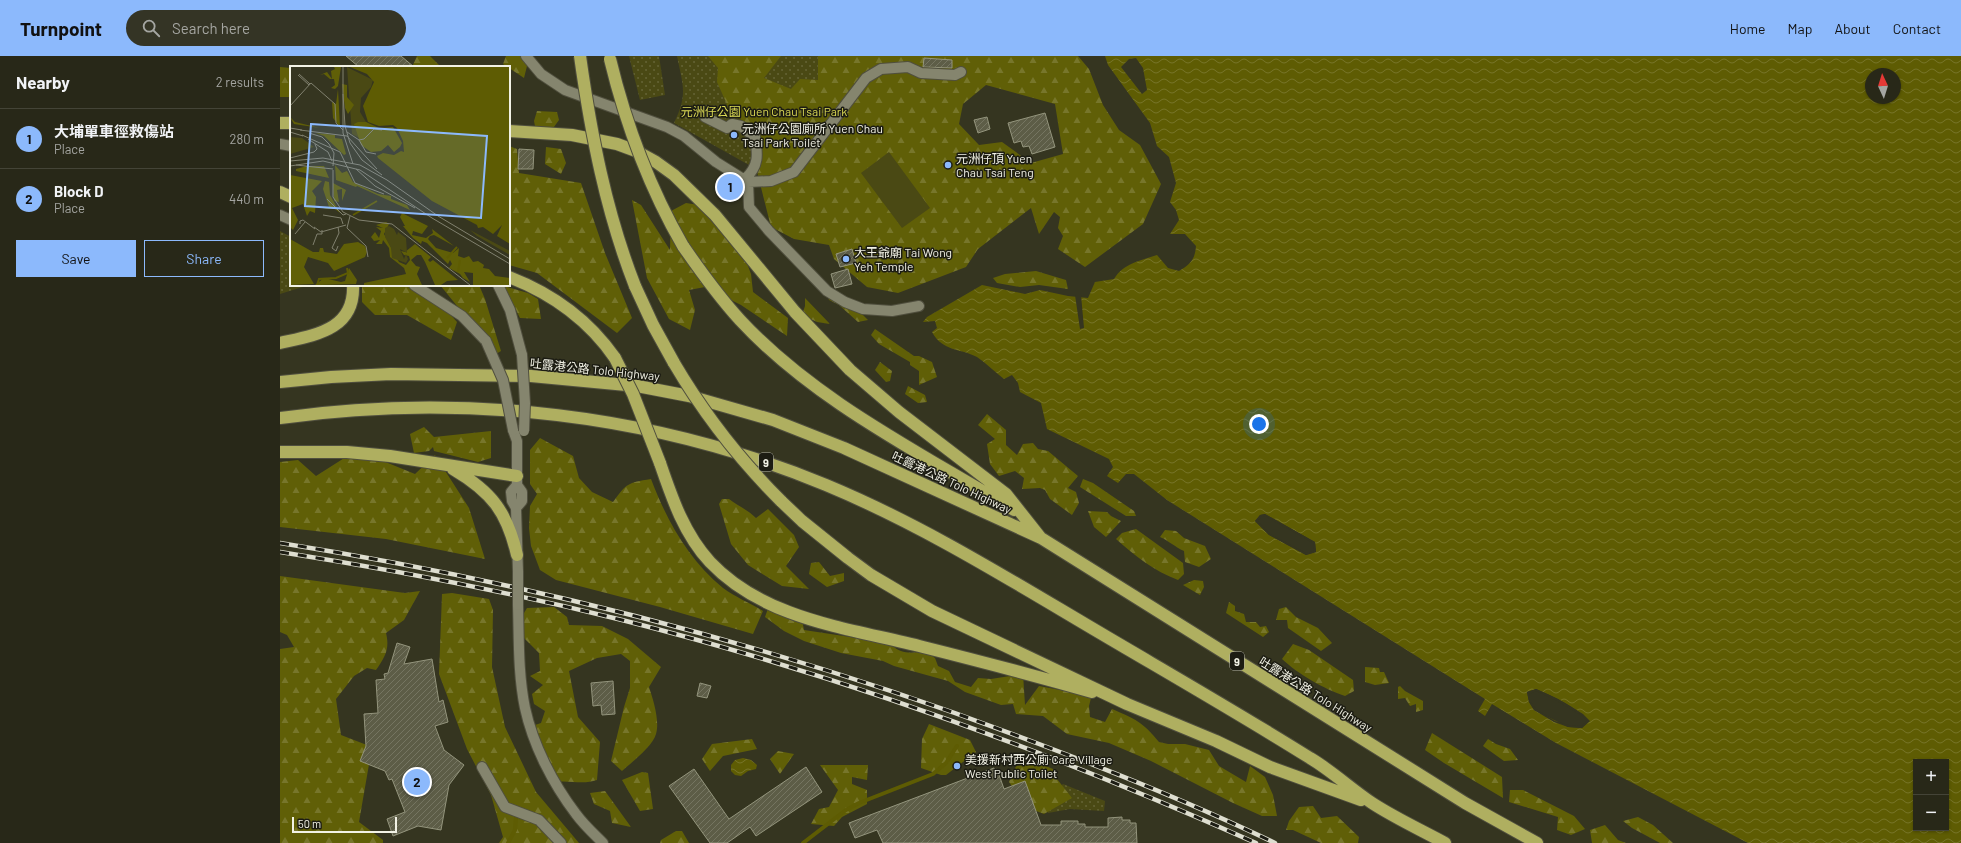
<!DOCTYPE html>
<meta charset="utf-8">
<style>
body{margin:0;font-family:Barlow,"Noto Sans TC",sans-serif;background:#343425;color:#f1f3f6}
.controls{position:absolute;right:12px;bottom:12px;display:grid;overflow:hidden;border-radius:0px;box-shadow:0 1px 3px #0004}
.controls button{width:36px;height:36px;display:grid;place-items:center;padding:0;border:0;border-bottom:1px solid #444437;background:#282818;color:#f1f3f6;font:20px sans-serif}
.compass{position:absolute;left:1585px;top:12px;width:36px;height:36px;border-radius:50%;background:#282818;box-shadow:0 1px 3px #0004;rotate:356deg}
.scale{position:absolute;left:12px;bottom:10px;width:105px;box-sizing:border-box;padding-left:4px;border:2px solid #f2f2e5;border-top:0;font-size:11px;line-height:14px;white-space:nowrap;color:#f2f2e5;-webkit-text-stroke:3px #1c1c13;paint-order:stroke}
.you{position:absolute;left:979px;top:368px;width:14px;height:14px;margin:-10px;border:3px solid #fff;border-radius:50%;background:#1a73e8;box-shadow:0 0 0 6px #1a73e833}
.badge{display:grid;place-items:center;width:26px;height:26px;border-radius:50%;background:#8cb9fc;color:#111;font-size:13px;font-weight:700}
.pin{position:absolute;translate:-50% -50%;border:2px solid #fff;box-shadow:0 1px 4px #0006}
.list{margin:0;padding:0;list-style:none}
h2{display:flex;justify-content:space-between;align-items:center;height:52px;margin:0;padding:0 16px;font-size:17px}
h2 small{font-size:13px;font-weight:400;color:#a5a6a2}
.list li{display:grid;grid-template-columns:26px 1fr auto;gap:12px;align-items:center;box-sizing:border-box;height:60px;padding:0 16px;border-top:1px solid #444437}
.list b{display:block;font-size:15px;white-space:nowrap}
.list p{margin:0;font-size:13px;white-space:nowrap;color:#a5a6a2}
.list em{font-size:13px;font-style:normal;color:#a5a6a2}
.actions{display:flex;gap:8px;padding:12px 16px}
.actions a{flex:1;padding:9px 0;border:1px solid #8cb9fc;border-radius:0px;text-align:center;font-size:14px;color:#8cb9fc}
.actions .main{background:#8cb9fc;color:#111}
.icon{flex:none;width:22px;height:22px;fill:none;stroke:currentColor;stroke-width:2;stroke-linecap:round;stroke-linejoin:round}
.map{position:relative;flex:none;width:1681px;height:787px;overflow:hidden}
header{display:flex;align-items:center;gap:24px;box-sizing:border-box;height:56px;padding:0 20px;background:#8cb9fc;color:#111}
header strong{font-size:19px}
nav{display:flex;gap:22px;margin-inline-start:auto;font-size:14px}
.search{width:280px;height:36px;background:#343425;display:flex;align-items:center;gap:10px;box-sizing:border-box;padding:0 14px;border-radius:22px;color:#a5a6a2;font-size:15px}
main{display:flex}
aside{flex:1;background:#282818}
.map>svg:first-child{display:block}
.grass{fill:url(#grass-dots)}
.forest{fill:url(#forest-firs);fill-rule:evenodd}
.pitch{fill:#4a4914}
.water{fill:url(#water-waves);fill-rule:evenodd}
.pier{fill:#353520;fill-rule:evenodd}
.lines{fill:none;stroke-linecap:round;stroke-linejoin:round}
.stream{stroke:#5e5c03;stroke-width:4}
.building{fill:url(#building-hatch);stroke:#94957d}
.street-casing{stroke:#504f3e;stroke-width:12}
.secondary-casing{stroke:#504f3e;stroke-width:12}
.highway-casing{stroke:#504f3e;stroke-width:14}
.street{stroke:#85856e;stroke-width:10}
.secondary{stroke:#85856e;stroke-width:10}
.highway{stroke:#afaf60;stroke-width:12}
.rail-casing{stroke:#deded0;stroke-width:4.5}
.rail{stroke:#1c1c13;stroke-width:3;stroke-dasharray:9;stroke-linecap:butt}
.secondary-bridge-casing{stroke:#504f3e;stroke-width:12;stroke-linecap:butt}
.highway-bridge-casing{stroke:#504f3e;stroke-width:14;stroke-linecap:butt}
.secondary-bridge{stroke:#85856e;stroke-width:10}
.highway-bridge{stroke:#afaf60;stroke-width:12}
.poi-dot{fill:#8cb9fc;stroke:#1c1c13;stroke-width:1.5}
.labels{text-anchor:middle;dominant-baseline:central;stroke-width:3;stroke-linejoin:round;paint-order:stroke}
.shield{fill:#1c1c13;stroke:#b2b2a6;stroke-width:1}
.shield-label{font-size:11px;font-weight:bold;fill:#f2f2e5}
.park-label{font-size:12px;fill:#dddb55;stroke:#1c1c13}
.poi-label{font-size:12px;fill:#f2f2e5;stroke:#1c1c13;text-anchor:start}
.street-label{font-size:12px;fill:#f2f2e5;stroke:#1c1c13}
.inset-river{fill:none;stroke:#5e5c03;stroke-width:2}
.inset-road{fill:none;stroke:#81816f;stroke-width:1}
.view{fill:#8cb9fc;fill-opacity:0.15;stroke:#8cb9fc;stroke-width:2}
.inset-edge{fill:none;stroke:#f2f2e5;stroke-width:2}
</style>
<header>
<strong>Turnpoint</strong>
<div class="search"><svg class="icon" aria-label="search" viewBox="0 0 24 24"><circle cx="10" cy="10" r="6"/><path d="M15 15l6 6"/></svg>Search here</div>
<nav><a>Home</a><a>Map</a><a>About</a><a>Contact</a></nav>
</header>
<main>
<aside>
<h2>Nearby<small>2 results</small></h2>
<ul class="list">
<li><span class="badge">1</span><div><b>大埔單車徑救傷站</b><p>Place</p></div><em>280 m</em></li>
<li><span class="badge">2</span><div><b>Block D</b><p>Place</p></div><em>440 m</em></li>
</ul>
<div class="actions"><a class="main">Save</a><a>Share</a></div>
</aside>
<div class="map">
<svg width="1681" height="787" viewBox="0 0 1681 787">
<defs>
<pattern id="grass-dots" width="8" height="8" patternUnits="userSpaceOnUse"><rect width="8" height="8" fill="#4a4914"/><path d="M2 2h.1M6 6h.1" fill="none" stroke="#656436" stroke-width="1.8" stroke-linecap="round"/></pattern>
<pattern id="forest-firs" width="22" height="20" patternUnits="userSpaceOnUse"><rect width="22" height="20" fill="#605f07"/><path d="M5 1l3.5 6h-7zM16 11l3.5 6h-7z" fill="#77762b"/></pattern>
<pattern id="water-waves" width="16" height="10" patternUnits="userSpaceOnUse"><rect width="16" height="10" fill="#5e5c03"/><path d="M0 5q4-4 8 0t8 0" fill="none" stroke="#767428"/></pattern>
<pattern id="building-hatch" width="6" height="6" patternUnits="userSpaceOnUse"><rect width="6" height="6" fill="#5d5d47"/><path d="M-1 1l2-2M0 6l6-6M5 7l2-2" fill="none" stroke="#757561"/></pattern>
</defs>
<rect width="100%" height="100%" fill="#353520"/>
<!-- grass -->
<path class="grass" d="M349 0H379L385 39 360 44Z
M397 0H594L491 115 469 109 394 67C408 38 403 30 397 0Z
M0 175 11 181V229H29L0 238Z
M783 728 825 745 824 755 790 753 768 757 764 743Z"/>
<!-- forest -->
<path class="forest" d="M137 0H150L161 11H132Z
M226 0H246L247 10 244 22 223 8Z
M428 0H501L484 22 511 33 520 23 538 24V0H798L809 13 823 49 839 74 860 89 881 128 863 168 805 211 778 193 783 180 778 172 780 161 774 156 759 178 751 152 698 193 686 211 618 237 587 231 554 203 549 189 514 183 491 171 468 80V69L450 55 437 26 438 12ZM706 29 775 48 783 98 751 107 722 86 699 89 679 68 683 48Z
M0 11 11 12V41H0Z
M257 55 277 56 279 64 271 75H256L254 65Z
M229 90 237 93 239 117 301 127 325 197 352 262 337 277 257 217 229 209Z
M266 91 281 93 286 107 281 118 265 108Z
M352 144 361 149 390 194 391 155 406 147 438 152 454 172 471 218 473 236 508 262 507 280 461 249 425 231 409 234 415 254 410 274 389 263 367 222Z
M756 215 786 224 788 233 759 229 740 231 717 227 713 222 725 218Z
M82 229H144L177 266 171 284 127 259H95L82 246Z
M160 229H199L205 243 221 295 216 298Z
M224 230 248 237 258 243 261 263 240 262Z
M547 239 576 252 588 264 578 266 559 249 549 244Z
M525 242 550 268 537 266 522 259 525 250Z
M595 273 634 300H639L652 306 657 321 639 329V315L630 309V306L599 288 591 279Z
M600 306 612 315 610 325 606 326 595 314Z
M628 330 645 339 647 346 638 347 625 338Z
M707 358 726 374V389L737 399 743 388 753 387 758 393 768 395 798 420 788 432 796 436 799 447 792 459 770 443 765 434 760 432 742 433 744 422 735 415 719 420 710 408 707 388 715 383 698 369Z
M144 371 154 381 211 375V402L198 406 154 395 153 391 149 395 134 397 130 378Z
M260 382 293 400 299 422 312 436 333 446C347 427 347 427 371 423 387 465 408 503 443 532 455 541 470 547 483 555L473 578 380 551 276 524 260 514 251 490 249 472 250 450 257 438 250 428V394Z
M69 399 103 405 135 418 155 399 189 452 205 503 106 483 0 471V406L18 404 36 420Z
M803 423 813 427 854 455 856 460H846L800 431Z
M442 443H449C458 450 468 454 476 462L488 453 514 479 519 491 506 510 529 533 502 530 468 509 451 488 439 448Z
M808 455 827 456 831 460 841 465 826 481 814 471Z
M856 473 903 507 904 518 898 524C874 515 855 500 836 483L842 477Z
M885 474 896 475 904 482 925 490 931 503 919 511 905 506 904 495C895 491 889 485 880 481Z
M539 506 550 520 564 517V525L547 531 529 518 531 507Z
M0 520 125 537 140 535 124 564 106 577C110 593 105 601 96 614L87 612 74 620 56 643 61 679 92 691 79 766 103 784V787H0V593L14 591 7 579 0 576Z
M914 524 923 525 924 531 920 539 903 529Z
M172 537 209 543 213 554 212 611 225 671 256 736 299 787H219L223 781 211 739 187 693 159 618 162 538Z
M491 544 522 564 524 574 577 582 579 580 612 589C621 599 634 597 645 595L655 602 658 610 669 615 675 626 691 631 698 622 711 623 743 618 745 649 759 630 807 639 811 642 809 650 810 661 825 666 832 653C855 663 863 666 879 686L888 688H905L929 694 939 710 966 726 970 710 985 721 993 739 997 760H982L953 747 871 705 829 687 787 678 763 660 736 658 733 648 721 649 685 636 668 625 614 610 603 605 561 597 524 585 504 575 485 561Z
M949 546 955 550V555L964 558 966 566H976L980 571 986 570 989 576 983 581 946 557Z
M274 551 287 561 289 569 322 570 348 583 381 611 369 631C373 643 380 665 376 678 373 690 352 706 342 715L331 705 344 651 350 632V605L341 598 317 602 289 615 298 661 320 686 317 724C303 729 290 724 275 726L252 670 261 667 265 655 254 648 252 638 263 629 250 620 260 615 259 597 244 582V557L247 552Z
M1006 551 1016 561 1038 572 1052 587 1041 595 1008 572 1007 564H996L999 553Z
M1013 588 1029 594 1073 624 1074 635 1065 640C1044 633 1018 618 1002 603Z
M1085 611 1099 612 1100 616H1104L1109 627 1095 629 1085 626Z
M1120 630 1125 635 1143 645V654L1136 656V648L1130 650 1125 642 1118 643V631Z
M649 668 690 684 696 696 666 719H661L641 712 642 683Z
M1152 677 1222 721 1223 742 1164 707 1145 694Z
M472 683 477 693 443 700 430 715 422 703 432 688Z
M1208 683 1216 688 1230 693 1238 704 1224 705 1203 690Z
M498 695 514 698 500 718 490 703Z
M756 706 773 713 777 723 792 742 764 758 746 751 729 726 736 710Z
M540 709H588L587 724 572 721V728L587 734V748L562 761 554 770 531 768 539 753 549 751 558 734Z
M362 716 368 717 373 753 360 755 342 724Z
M1230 734H1243L1294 760 1305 773 1291 779 1277 774 1278 761 1229 746Z
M325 735 351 771 332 767 330 755 314 748 310 737Z
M1033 750 1041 762 1057 760 1079 781 1078 787H1041L1013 774H1006L1009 765 1019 751Z
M1358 761 1373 769 1393 787H1380L1352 772 1343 765Z
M1325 769 1338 784 1346 787H1312L1310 774Z
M396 775H402L409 787H380L381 784Z"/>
<!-- pitch -->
<path class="pitch" d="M609 96 650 152 622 172 581 117Z"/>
<!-- water -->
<path class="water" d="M825 0H1681V787H1468L1276 687 1212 648 1205 660 1198 655 1205 643 887 444 854 418H846L838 427 827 420 833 411 829 403 767 373 761 347 740 336 738 327 732 319 724 323C715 316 706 307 697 301 680 292 663 296 652 276L657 272 655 265 643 266 647 261 702 229 745 238 760 234 788 240 808 242 815 226 834 223C844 207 860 205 877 199L888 212 899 215C911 208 915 203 916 190L905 178H890L899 164 896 154 890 146 896 127 889 101 877 90 870 67 828 9ZM856 2 863 12 867 34 862 38 841 11 849 3ZM1591 18H1615V42H1591ZM985 458 1035 486 1036 496 1026 499 989 479 975 465 980 459ZM1256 633C1275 641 1295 650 1309 665L1302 672 1288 671 1254 654 1249 646 1247 636ZM1636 706H1666V772H1636Z
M463 702 471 704 477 709 476 713 468 715 461 720 455 719 451 715V709L455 704Z"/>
<!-- pier -->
<path class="pier" d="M795 239H801L804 272 800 273Z
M985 458 1035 486 1036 496 1026 499 989 479 975 465 980 459ZM985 460 1033 487 1034 495 1026 497 990 478 978 465 981 461Z
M1256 633 1278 643 1303 658 1310 665 1302 672 1288 671 1274 666 1254 654 1249 646 1247 636ZM1256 635 1277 645 1301 659 1307 665 1301 670 1289 669 1275 665 1256 653 1250 645 1249 638Z"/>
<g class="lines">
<!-- stream -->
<path class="stream" d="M228 787 235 774 236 762
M523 787 566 754 579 747 653 718 666 707 677 690"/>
</g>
<!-- building -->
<path class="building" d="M66 0H121L134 11H79Z
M644 2 672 4V12L643 11Z
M765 57 775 91 752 98 749 90 743 91 741 85 734 87 728 67Z
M707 61 710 73 698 77 694 64Z
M239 93 254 94 253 113H238Z
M572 193 576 207 560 211 556 198Z
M568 213 572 228 555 232 551 218Z
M117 587 130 591 124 608 152 603 159 646 163 644 168 666 155 670 164 694 184 709 169 729 161 774 138 770 113 780 107 763 125 756 112 723 109 724 105 715 80 705 86 690 84 658 98 657 96 624 105 623 104 618 108 617Z
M333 625 335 658 322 659 321 649 313 650 311 627Z
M420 627 431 630 427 642 417 640Z
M526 711 542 736 476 780 470 771 447 787H430L389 730 414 713 449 763Z
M714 712 715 714 717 713 724 733 745 725 761 769H781V765H798V768H805V771H828V762L842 761V764H850V767H856L857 787H603L597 774 575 782 569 767Z"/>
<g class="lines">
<defs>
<path id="street" d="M246 0 261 18 285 34 387 71 404 80 436 106 468 126 491 125 514 116 586 22 601 13 628 11 641 17 675 19 681 16
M425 61 447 72 452 68 461 70 475 81C478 99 479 110 465 123
M468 126 469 151 489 175 547 235 565 246 583 253 612 255 639 250
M202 711 225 751 259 764 281 787"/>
<path id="secondary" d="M0 88 11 90
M0 159 11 164
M134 229 182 260 206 285
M218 229 230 254 242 299
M233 374 237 385V429L242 436V445L236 452
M237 429 231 436 232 445 236 452 238 516
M238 549C239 583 238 618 245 652 253 689 273 728 296 758 304 769 314 778 323 787"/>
<path id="highway" d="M0 67H11
M229 75 292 79 337 88 356 95 376 106 394 119 435 159 515 256 570 314 619 356 726 438 760 481
M0 136 11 141
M403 190C421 216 439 241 460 264 535 345 641 397 734 454
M229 221C273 238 308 263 335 302
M355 230 373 269 394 307
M0 287C35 279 75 274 73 229
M0 326 51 321 111 318 251 320 357 330 409 340 493 364 564 392 761 482 1185 747 1257 787
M0 362C183 336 375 358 546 429 645 470 735 527 827 581 895 621 963 660 1030 702 1052 715 1071 733 1092 747 1115 762 1141 774 1165 787
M0 396H67L110 400 237 420
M380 407C392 442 404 478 430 506 485 564 569 572 643 591 699 605 756 620 812 636
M173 413C212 436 227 456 237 499
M501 445 522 465 568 502 591 519 652 555 847 648 936 685 990 711 1081 744"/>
</defs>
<!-- street casing -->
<use href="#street" class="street-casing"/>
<!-- secondary casing -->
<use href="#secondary" class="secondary-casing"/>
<!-- highway casing -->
<use href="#highway" class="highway-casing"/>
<!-- street -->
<use href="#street" class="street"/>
<!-- secondary -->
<use href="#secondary" class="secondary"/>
<!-- highway -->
<use href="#highway" class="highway"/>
<defs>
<path id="rail" d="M0 487C259 528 513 594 759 688 839 718 918 750 995 787
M0 496C115 514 229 536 342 564 560 619 771 696 976 787"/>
</defs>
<!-- rail casing -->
<use href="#rail" class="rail-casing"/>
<!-- rail -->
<use href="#rail" class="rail"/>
<defs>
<path id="secondary-bridge" d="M206 285 223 324 233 374
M242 299 245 347 244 375
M238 516V549"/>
<path id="highway-bridge" d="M300 0C311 78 326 156 355 230
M330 3C346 69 369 131 403 190
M335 302 353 338 380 407
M394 307C424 358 459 403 501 445"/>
</defs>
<!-- secondary-bridge casing -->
<use href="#secondary-bridge" class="secondary-bridge-casing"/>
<!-- highway-bridge casing -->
<use href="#highway-bridge" class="highway-bridge-casing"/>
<!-- secondary-bridge -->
<use href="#secondary-bridge" class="secondary-bridge"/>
<!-- highway-bridge -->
<use href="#highway-bridge" class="highway-bridge"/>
</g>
<!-- markers -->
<g class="poi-dot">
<circle cx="454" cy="79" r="4"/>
<circle cx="668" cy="109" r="4"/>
<circle cx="566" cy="203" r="4"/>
<circle cx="677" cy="710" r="4"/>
</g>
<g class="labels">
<!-- shield labels -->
<g class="shield">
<rect x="479" y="397" width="14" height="18" rx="3"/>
<rect x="950" y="596" width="14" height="18" rx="3"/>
</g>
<g class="shield-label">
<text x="486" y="406">9</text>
<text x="957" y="605">9</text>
</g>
<!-- park labels -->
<g class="park-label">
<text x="484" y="55">元洲仔公園 Yuen Chau Tsai Park</text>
</g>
<!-- poi labels -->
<g class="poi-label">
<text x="462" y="72">元洲仔公園廁所 Yuen Chau<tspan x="462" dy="14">Tsai Park Toilet</tspan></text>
<text x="676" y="102">元洲仔頂 Yuen<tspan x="676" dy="14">Chau Tsai Teng</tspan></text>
<text x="574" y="196">大王爺廟 Tai Wong<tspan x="574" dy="14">Yeh Temple</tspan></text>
<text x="685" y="703">美援新村西公廁 Care Village<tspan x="685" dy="14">West Public Toilet</tspan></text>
</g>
<!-- street labels -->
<g class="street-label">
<text transform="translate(315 313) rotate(6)">吐露港公路 Tolo Highway</text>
<text transform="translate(672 426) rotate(25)">吐露港公路 Tolo Highway</text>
<text transform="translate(1036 638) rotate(32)">吐露港公路 Tolo Highway</text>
</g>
</g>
<!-- overview -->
<g transform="translate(10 10)">
<rect width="220" height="220" fill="#353520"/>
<path d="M57 1 83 14 81 21 71 32 70 46 76 56 83 60 71 73 62 68ZM0 71 12 72 24 81 0 88ZM180 164 220 185V189L187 170Z" fill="#4a4914"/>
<path d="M44 1H51L48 20 45 23 41 22 45 19 44 13H40L34 8 30 9 37 6 42 13 41 5 45 3ZM52 18 57 19V31L64 39 58 48 55 42ZM48 23 50 61 43 52 42 36 46 38ZM0 51 5 56 30 62 4 58ZM68 56H76L89 62 103 61 112 77 110 81 104 86 98 79 91 85 81 86 71 79 64 58ZM26 67 45 69V72L52 73 56 88 54 89 34 70ZM45 99 52 107 57 105 63 116 88 128 101 130V133L117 139 120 144 67 120 66 121 46 114ZM17 100H34L39 112 6 105V103ZM0 109 32 115 22 125 26 131 25 147 20 145 17 150 13 138 2 142 8 154 3 164 0 161ZM35 115 39 116 40 129 50 147 45 143H33L39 141 33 123ZM43 117 56 124 52 135V123L47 124 49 136 44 135ZM112 147 138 160 132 168 123 165 122 169 136 172 143 167 142 163 164 180 144 169 140 170 138 173 146 182 163 187 169 182 168 190 174 192 179 190 183 196 188 195 194 199 193 202 199 203 205 210 220 212V219H183V207L174 206 180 216 173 212 170 208 159 202 162 198 160 194 158 198 137 177 132 175 131 178 123 172 113 160H115L110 151ZM96 156 99 158 94 168 109 196 116 199 120 194 119 190 114 189 111 185 115 186 125 178 141 191 138 194 140 196 143 194 168 214 157 215 151 219H145L135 196 131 189H127L121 194 126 200 130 201 127 208 132 219H74V217L116 208 114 202 100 191 99 182 93 174 92 178H86L90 174 84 175 81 171 85 166 89 172 91 165 86 161 93 162 86 159ZM0 173 23 186H29L30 182H33L34 186 47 188 54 178 68 176 75 180 77 186 75 191 44 205 38 197 18 191 14 201 24 218 0 219ZM59 202 67 214 66 218 25 219 34 212 51 216 55 215Z" fill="#605f07"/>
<path d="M99 160 104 163 107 169 108 166 116 172 117 187 110 183 114 193 116 188 118 193 116 197 102 192 101 182 95 171V162Z" fill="#4a4914"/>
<path d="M60 1H220V178L207 170 212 159 203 168 193 161 188 162 187 159 142 135 88 92 87 90 93 87 104 89 111 85 114 86 113 75 107 62 103 59 89 60 78 56 73 40 84 16 77 8Z" fill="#5e5c03"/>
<path class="inset-river" d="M63 149 87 135M157 192 167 181M168 206 170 194M27 219 29 213 46 212 58 207 57 202"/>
<path class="inset-road" d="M53 1V67L63 98M9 8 20 18M8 9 19 19M53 28 55 60 60 77 72 94 92 109M0 40 21 17 45 38 46 57 53 64M0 62 12 64M10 64 57 70 87 103M0 66 13 70M57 66 69 74M19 67 32 71 39 78 44 87 43 100M12 69 50 86 65 117 94 128M18 73 38 86 42 95M69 74 74 73 84 63 92 64M69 74 76 86 86 88M0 92 24 86 27 83 25 78M0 95 33 92 70 99 97 114 148 150 220 193M6 99 43 103M0 100 33 95 70 104 142 152 220 198M66 103 85 120 125 142M43 104V131L53 146 69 154 102 158 180 219M37 133 53 149 56 148M33 149 51 152 53 158M60 150 57 162 76 180 78 191M10 158V155L13 154 25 163M24 161 31 166 56 159M5 168 15 156M23 179 27 168H32V164M48 180 46 185 42 182 49 167 48 161"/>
<path class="view" d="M21 58 197 70 191 152 15 140Z"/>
<rect width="220" height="220" class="inset-edge"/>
</g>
</svg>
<div class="controls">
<button>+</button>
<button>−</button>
</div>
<svg class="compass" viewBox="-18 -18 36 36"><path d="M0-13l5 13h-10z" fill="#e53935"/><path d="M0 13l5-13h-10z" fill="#a5a6a2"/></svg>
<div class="scale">50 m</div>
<div class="you"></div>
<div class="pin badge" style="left:450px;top:131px">1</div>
<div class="pin badge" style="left:137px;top:726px">2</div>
</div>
</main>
